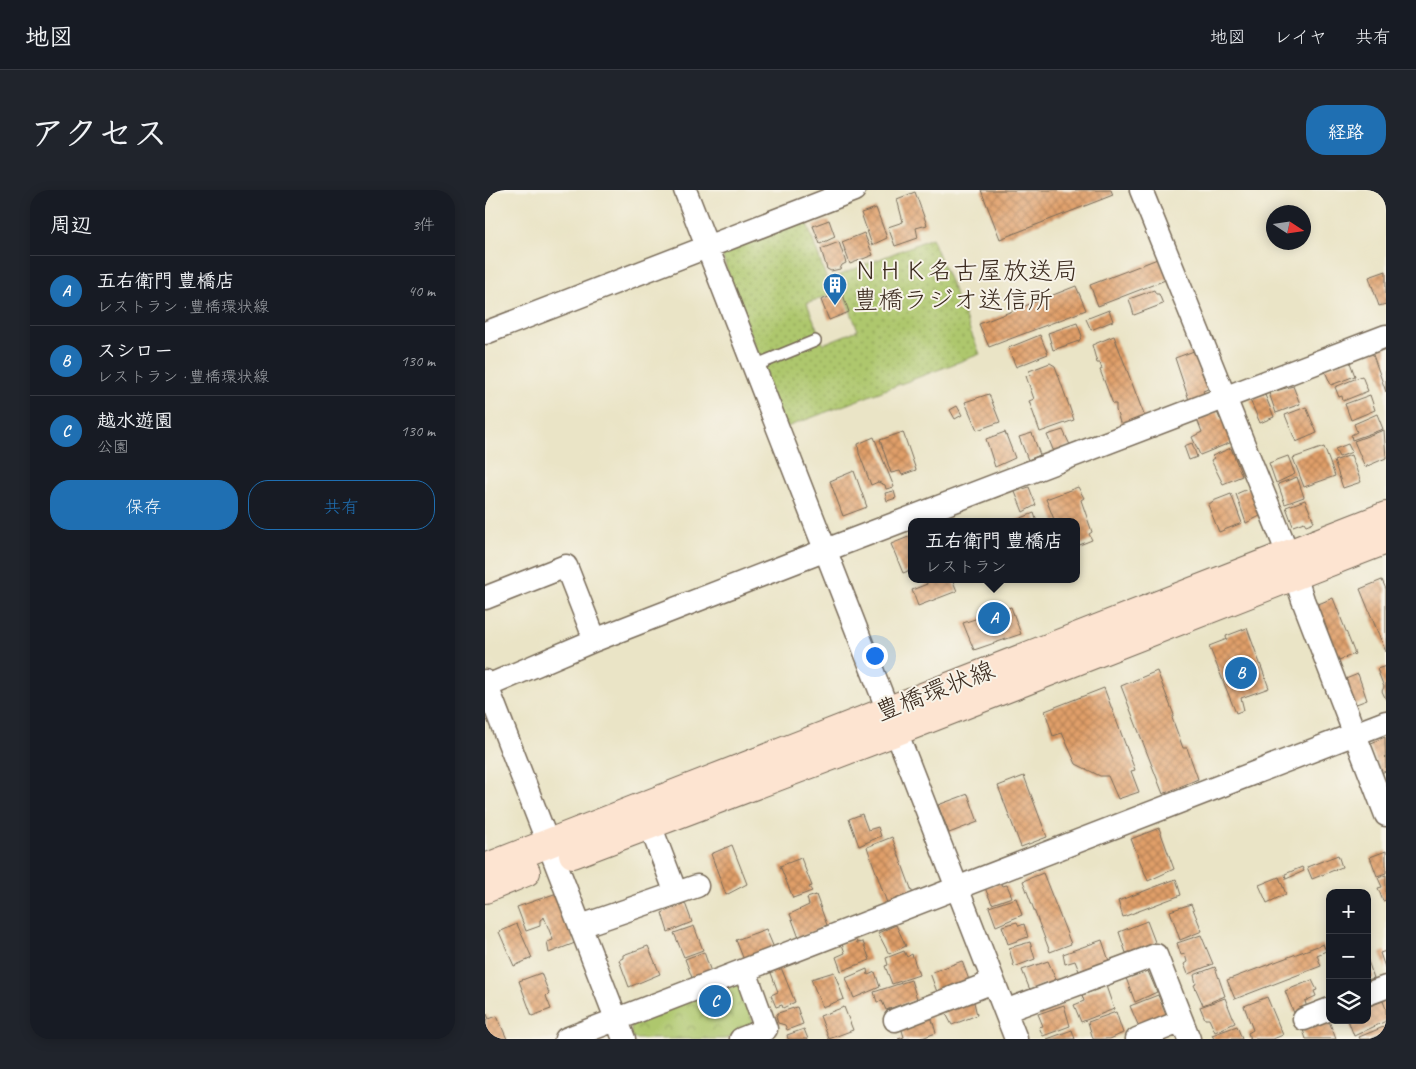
<!DOCTYPE html>
<html lang="ja">
<meta charset="utf-8">
<style>
body{margin:0;font-family:Caveat,"Klee One",sans-serif;background:#20242c;color:#f1f3f6}
.controls{position:absolute;right:15px;bottom:15px;display:grid;overflow:hidden;border-radius:10px;box-shadow:0 2px 12px #0003}
.controls button{width:45px;height:45px;display:grid;place-items:center;padding:0;border:0;border-bottom:1px solid #363941;background:#171b24;color:#f1f3f6;font:25px sans-serif}
.compass{position:absolute;left:781px;top:15px;width:45px;height:45px;border-radius:50%;background:#171b24;box-shadow:0 2px 12px #0003;rotate:102deg}
.you{position:absolute;left:389px;top:465px;width:18px;height:18px;margin:-12px;border:4px solid #fff;border-radius:50%;background:#1a73e8;box-shadow:0 0 0 8px #1a73e833}
.badge{display:grid;place-items:center;width:32px;height:32px;border-radius:50%;background:#1f6fb2;color:#fff;font-size:16px;font-weight:700}
.pin{position:absolute;translate:-50% -50%;border:2px solid #fff;box-shadow:0 1px 5px #0006}
.popup{position:absolute;left:423px;top:328px;width:172px;height:65px;box-sizing:border-box;display:grid;place-content:center;border-radius:10px;background:#171b24;filter:drop-shadow(0 1px 4px #0005);font-size:16px;white-space:nowrap;color:#9ea1a6}
.popup b{font-size:19px;color:#f1f3f6}
.popup::after{content:'';position:absolute;left:50%;top:100%;margin-left:-10px;border:10px solid transparent;border-top-color:#171b24}
.list{margin:0;padding:0;list-style:none}
h2{display:flex;justify-content:space-between;align-items:center;height:65px;margin:0;padding:0 20px;font-size:21px}
h2 small{font-size:16px;font-weight:400;color:#9ea1a6}
.list li{display:grid;grid-template-columns:32px 1fr auto;gap:15px;align-items:center;box-sizing:border-box;height:70px;padding:0 20px;border-top:1px solid #363941}
.list b{display:block;font-size:19px;white-space:nowrap}
.list p{margin:0;font-size:16px;white-space:nowrap;color:#9ea1a6}
.list em{font-size:16px;font-style:normal;color:#9ea1a6}
.actions{display:flex;gap:10px;padding:15px 20px}
.actions a{flex:1;padding:11px 0;border:1px solid #1f6fb2;border-radius:20px;text-align:center;font-size:18px;color:#1f6fb2}
.actions .main{background:#1f6fb2;color:#fff}
.icon{flex:none;width:28px;height:28px;fill:none;stroke:currentColor;stroke-width:2;stroke-linecap:round;stroke-linejoin:round}
.map{position:relative;flex:none;width:901px;height:849px;overflow:hidden;border-radius:20px}
header{display:flex;align-items:center;gap:30px;box-sizing:border-box;height:70px;padding:0 25px;background:#171b24;border-bottom:1px solid #363941}
header strong{font-size:24px}
nav{display:flex;gap:28px;margin-inline-start:auto;font-size:18px}
.intro{display:flex;align-items:center;justify-content:space-between;box-sizing:border-box;height:120px;padding:0 30px}
h1{margin:0;font-size:35px}
.button{padding:12px 22px;border-radius:20px;background:#1f6fb2;color:#fff;font-size:18px;font-weight:700}
main{display:flex;gap:30px;padding:0 30px}
aside{flex:1;background:#171b24;border-radius:20px;box-shadow:0 2px 12px #0003}
.map>svg:first-child{display:block}
.grass{fill:url(#grass-dots);stroke:#747846;fill-rule:evenodd}
.park{fill:url(#park-crowns);stroke:#747846}
.building{fill:url(#building-cross-hatch)}
.lines{fill:none;stroke-linecap:round;stroke-linejoin:round}
.lane-casing{stroke:#786b59;stroke-width:14}
.street-casing{stroke:#786b59;stroke-width:25}
.secondary-casing{stroke:#786b59;stroke-width:30}
.lane{stroke:#fff;stroke-width:11}
.street{stroke:#fff;stroke-width:22}
.secondary{stroke:#fde4d1;stroke-width:28}
.labels{text-anchor:middle;dominant-baseline:central;stroke-width:4;stroke-linejoin:round;paint-order:stroke}
.poi-label{font-size:25px;fill:#3b2a1e;stroke:#f7f3e8;text-anchor:start}
.street-label{font-size:25px;fill:#3b2a1e;stroke:#f7f3e8}
</style>
<header>
<strong>地図</strong>
<nav><a>地図</a><a>レイヤ</a><a>共有</a></nav>
</header>
<div class="intro"><h1>アクセス</h1><a class="button">経路</a></div>
<main>
<aside>
<h2>周辺<small>3件</small></h2>
<ul class="list">
<li><span class="badge">A</span><div><b>五右衛門 豊橋店</b><p>レストラン · 豊橋環状線</p></div><em>40 m</em></li>
<li><span class="badge">B</span><div><b>スシロー</b><p>レストラン · 豊橋環状線</p></div><em>130 m</em></li>
<li><span class="badge">C</span><div><b>越水遊園</b><p>公園</p></div><em>130 m</em></li>
</ul>
<div class="actions"><a class="main">保存</a><a>共有</a></div>
</aside>
<div class="map">
<svg width="901" height="849" viewBox="0 0 901 849">
<defs>
<pattern id="grass-dots" width="8" height="8" patternUnits="userSpaceOnUse" patternTransform="scale(1.25)"><rect width="8" height="8" fill="#aec76d"/><path d="M2 2h.1M6 6h.1" fill="none" stroke="#8fa259" stroke-width="1.8" stroke-linecap="round"/></pattern>
<pattern id="park-crowns" width="20" height="18" patternUnits="userSpaceOnUse" patternTransform="scale(1.25)"><rect width="20" height="18" fill="#aec76d"/><path d="M2 6a3 3 0 1 1 6 0M12 15a3 3 0 1 1 6 0" fill="none" stroke="#8fa259"/></pattern>
<pattern id="building-cross-hatch" width="8" height="8" patternUnits="userSpaceOnUse" patternTransform="scale(1.25)"><rect width="8" height="8" fill="#e09f69"/><path d="M0 0l8 8M0 8l8-8" fill="none" stroke="#b78256"/></pattern>
</defs>
<rect width="100%" height="100%" fill="#f7f3e8"/>
<filter id="ink" filterUnits="userSpaceOnUse"><feTurbulence type="fractalNoise" baseFrequency=".02" numOctaves="2"/><feDisplacementMap in="SourceGraphic" scale="10" xChannelSelector="R" yChannelSelector="G"/><feConvolveMatrix kernelMatrix="1 2 1 2 8 2 1 2 1" color-interpolation-filters="sRGB"/></filter>
<filter id="wash" filterUnits="userSpaceOnUse"><feTurbulence type="fractalNoise" baseFrequency=".0096" numOctaves="4" result="noise"/><feDisplacementMap in="SourceGraphic" scale="20" xChannelSelector="R" yChannelSelector="G"/><feGaussianBlur stdDeviation="1.12" result="paint"/><feColorMatrix in="noise" values="0 0 0 0 0 0 0 0 0 0 0 0 0 0 0 0 0 1.4 0 .05"/><feComposite in="paint" operator="in"/></filter>
<g filter="url(#wash)">
<rect width="100%" height="100%" fill="#eae4c6"/>
<!-- grass -->
<path class="grass" d="M320 28 342 90 447 48 495 164 299 238 235 60ZM357 100 373 140 338 154 322 113Z"/>
<!-- park -->
<path class="park" d="M257 793 269 837 239 849H146V830Z"/>
<g id="blocks">
<!-- building -->
<path class="building" d="M496 0H626L628 5 515 49Z
M430 2 442 35 431 38 433 48 410 56 403 37 418 32 412 9Z
M391 18 402 48 387 55 376 23Z
M344 30 350 47 335 54 328 36Z
M379 43 388 65 365 74 357 52Z
M354 52 361 73 357 75 355 79 346 81 342 79 336 59Z
M675 68 683 89 613 116 605 95Z
M901 81V114L894 116 884 87Z
M591 96 601 120 504 157 494 134Z
M669 100 671 104H674L678 114 649 125 644 109Z
M357 102 364 122 344 130 336 110Z
M624 120 628 131 606 140 601 129Z
M592 133 597 146 594 151 568 160 563 143Z
M555 145 563 164 531 177 523 158Z
M629 146 661 230 637 239 631 220V214H628L615 180 617 179 615 173H612L607 155Z
M901 156V202L887 162Z
M709 161 723 199 718 201 721 207 705 213 690 168Z
M864 170 870 186 846 195 839 179Z
M565 173 570 176 589 230 555 242 544 211 549 209 541 186 545 185 544 181Z
M877 186 883 201 858 211 857 206 854 207 850 197Z
M808 196 815 214 791 223 784 203Z
M504 204 515 232 492 240 480 212Z
M780 205 789 227 775 233 765 210Z
M885 205 890 220 866 230 860 214Z
M472 216 477 225 470 229 465 220Z
M821 217 832 243 811 252 800 225Z
M732 222 735 229H739L747 252 715 265 707 247 717 242 712 229Z
M892 224 898 239 867 250 866 245 872 242 869 234Z
M578 240 585 255 569 262 562 245Z
M899 240 901 268 880 277 869 251Z
M418 242 431 280 417 285 415 281 406 283 395 250Z
M520 242 530 268 510 277 501 249Z
M547 243 555 265 543 270 534 247Z
M389 247 409 297 401 299 400 295 393 292 386 295 374 263 373 254Z
M707 253 712 267 704 270 699 256Z
M863 254 867 262 854 267 850 259Z
M839 257 850 286 819 297 808 268Z
M746 258 757 286 738 294 726 270 729 268 727 266Z
M866 265 876 292 858 298 849 271Z
M803 266 810 284 791 293 784 273Z
M369 281 382 317 358 326 345 291Z
M812 287 819 307 800 314 793 294Z
M544 297 551 315 538 322 530 302Z
M593 297 599 308 596 310 607 342 604 344 607 350 592 356V332H570L561 309Z
M765 298 775 326 761 333 751 304Z
M409 301 411 308 402 311 400 303Z
M746 304 757 333 734 342 723 315 728 311Z
M820 310 829 332 821 335 819 332 808 336 801 317Z
M549 323 552 332H526Z
M426 346V380L418 383 406 354Z
M441 389H467L472 401 433 416 427 400 442 394Z
M897 390 901 399V462L875 399Z
M848 408 870 464 851 471 831 415Z
M526 417 536 444 489 460 478 433Z
M762 438 784 498 756 508 759 520 751 523 724 456 742 449 741 446Z
M901 476V510L897 501 899 497 892 479Z
M672 481 689 525 687 528 698 558H702L713 589 678 604 636 496Z
M873 484 882 510 866 516 856 491Z
M619 498 650 580 646 581 654 602 633 609 623 586H615L591 574 577 543 568 546 560 521Z
M900 547 901 581 896 583 884 554Z
M539 586 562 647 536 657 513 596Z
M483 604 493 632 464 643 453 615Z
M377 624 383 640 393 637 396 646 374 656 364 629Z
M674 638 689 679 663 691 646 649Z
M407 647 428 704 402 713 382 657Z
M247 655 262 694 241 705 226 664Z
M901 661V683L892 686 885 667Z
M853 665 857 677 827 689 822 677Z
M316 668 327 696 324 697 327 701 308 708 295 676Z
M817 677 819 681 801 689 800 684Z
M558 683 586 754 565 762 538 691Z
M901 685V710L898 711 893 698 897 697 893 688Z
M794 687 801 704 782 713 774 695Z
M691 689 696 705 638 727 633 711Z
M515 692 517 696 522 695 527 707 507 714 500 698Z
M72 703 90 753 64 763 62 752 68 750 59 727 55 730V736L41 741 32 717Z
M331 705 342 735 314 748 305 724 324 715 322 708Z
M531 708 537 725 511 736 504 717Z
M200 713 207 732 183 742 177 723Z
M706 714 717 741 695 750 685 721Z
M662 731 670 752 668 756 641 763 634 742Z
M532 732 534 736 539 734 543 747 523 754 517 736Z
M32 734 47 768 29 776 14 742Z
M411 735 421 756 404 764 393 743Z
M209 736 218 760 199 767 189 743Z
M281 739 289 758 259 770 251 750Z
M716 745 728 774 703 784 699 774 702 772 700 764 696 765 692 753Z
M370 748 372 753 378 752 385 770 356 781 351 767 360 763 357 754Z
M617 750 624 771 594 781 590 771 580 774 578 764Z
M545 752 550 769 529 777 524 758Z
M838 754 841 761 832 765 836 776 750 809 742 790Z
M163 756 175 784 144 797 134 770 138 768V765Z
M419 761 422 767 427 764 434 785 407 794 400 776 403 775 401 768Z
M901 761V780L895 763Z
M219 762 227 785 209 793 200 769Z
M882 768 889 788 882 790Z
M477 771 484 790 452 802 445 783Z
M563 771 572 792 560 797 559 794 545 800 537 780Z
M295 775 310 812 298 818 297 815 291 817 286 805 293 802 285 780Z
M730 777 740 806 718 815 709 795 711 794 709 785Z
M382 779 383 785 390 782 395 797 369 808 361 788Z
M662 779 672 802 650 812 641 788Z
M349 782 359 809 337 817 326 789Z
M56 783 64 803 61 806 66 819 47 826 34 791Z
M426 790 432 809 401 820 397 811 392 812 389 802Z
M827 790 832 800 829 801 831 806 820 811 822 818 809 823 800 801Z
M621 796 629 819 596 832 589 815 599 811 597 805Z
M673 805 681 825 654 837 645 816Z
M782 807 798 845 788 849H765L763 843 768 840 759 816Z
M488 808 492 825 467 835 459 820Z
M740 808 750 833 730 842 724 829H720L715 817Z
M898 811 901 819V831L869 846 863 830H882V817Z
M579 815 585 836 558 846 554 837 558 836 553 824Z
M312 817 318 834 302 840 300 835 293 833 291 826 293 823Z
M359 817 368 840 344 849 335 826Z
M631 822 638 843 625 849H608L603 832Z
M2 824 4 829 12 826 22 849H0Z
M446 826 451 843 434 849H413L419 847 416 837Z
M844 831 851 849H821L818 840Z
M752 836 757 849H729L727 845Z
M901 836V843L886 849H875L874 847Z
M319 839 323 849H303L302 845Z
M587 840 590 849H562Z"/>
</g>
</g>
<g filter="url(#ink)">
<use href="#blocks" fill-opacity="0" stroke="#786b59" stroke-width="1"/>
<g class="lines">
<defs>
<path id="lane" d="M269 176 330 151"/>
<path id="street" d="M200 0 531 849
M656 0 803 364 818 410 901 625
M0 143 369 0
M0 408 81 376 110 450
M0 491 139 849
M0 497 110 450 341 360 901 146
M165 635 191 703
M96 736 212 696
M882 804 901 797
M520 821 671 765 704 849
M819 829 845 819
M410 830 508 792
M81 849 901 532
M256 849 281 839 260 781
M652 849 697 831"/>
<path id="secondary" d="M88 664 410 542 901 350
M0 678 901 326
M0 699 41 682"/>
</defs>
<!-- lane casing -->
<use href="#lane" class="lane-casing"/>
<!-- street casing -->
<use href="#street" class="street-casing"/>
<!-- secondary casing -->
<use href="#secondary" class="secondary-casing"/>
<!-- lane -->
<use href="#lane" class="lane"/>
<!-- street -->
<use href="#street" class="street"/>
<!-- secondary -->
<use href="#secondary" class="secondary"/>
</g>
</g>
<!-- icons -->
<defs>
<symbol id="building-pin" viewBox="-11 -11 22 30"><path d="M0 17L-7.5 6A9.5 9.5 0 1 1 7.5 6Z" fill="#1f6fb2" stroke="#f7f3e8"/><path d="M-4-6H4V6H1V3H-1V6H-4ZM-2.5-4.3h1.7v1.8h-1.7ZM.8-4.3h1.7v1.8H.8ZM-2.5-1h1.7V.8h-1.7ZM.8-1h1.7V.8H.8Z" fill="#fff"/></symbol>
</defs>
<g fill-rule="evenodd">
<use href="#building-pin" x="336" y="81" width="28" height="38"/>
</g>
<g class="labels">
<!-- poi labels -->
<g class="poi-label">
<text x="368" y="81">ＮＨＫ名古屋放送局<tspan x="368" dy="29">豊橋ラジオ送信所</tspan></text>
</g>
<!-- street labels -->
<g class="street-label">
<text transform="translate(450 501) rotate(-21)">豊橋環状線</text>
</g>
</g>
</svg>
<div class="controls">
<button>+</button>
<button>−</button>
<button><svg class="icon" aria-label="layers" viewBox="0 0 24 24"><path d="M12 4l9 5-9 5-9-5zM3 14l9 5 9-5"/></svg></button>
</div>
<svg class="compass" viewBox="-18 -18 36 36"><path d="M0-13l5 13h-10z" fill="#e53935"/><path d="M0 13l5-13h-10z" fill="#9ea1a6"/></svg>
<div class="you"></div>
<div class="pin badge" style="left:509px;top:428px">A</div>
<div class="popup"><b>五右衛門 豊橋店</b>レストラン</div>
<div class="pin badge" style="left:756px;top:483px">B</div>
<div class="pin badge" style="left:230px;top:811px">C</div>
</div>
</main>
